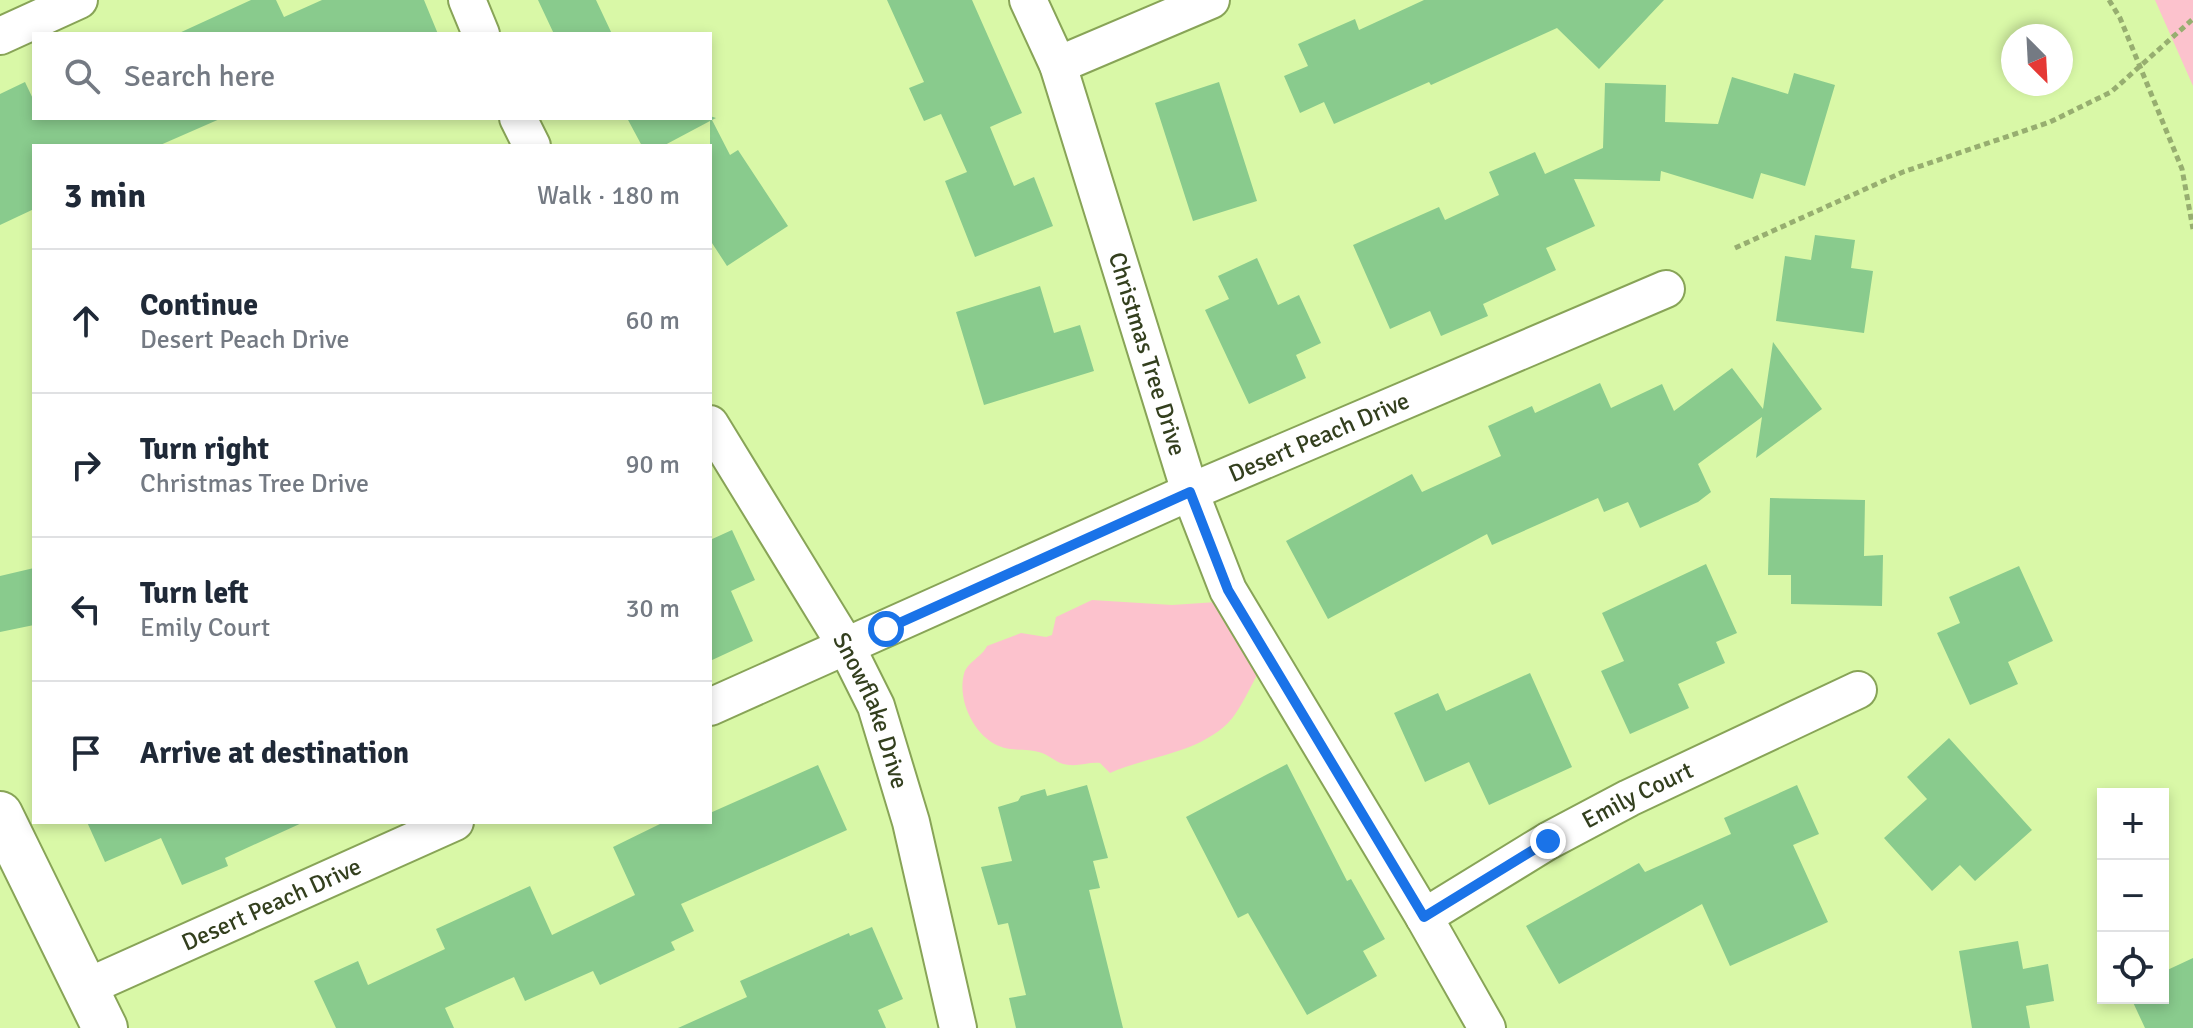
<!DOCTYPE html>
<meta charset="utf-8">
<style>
body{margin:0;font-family:Signika,sans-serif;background:#f6f6f7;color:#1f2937}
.controls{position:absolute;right:24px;bottom:24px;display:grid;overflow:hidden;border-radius:0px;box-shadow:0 4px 12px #0003}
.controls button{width:72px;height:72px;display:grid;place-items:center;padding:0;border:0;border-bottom:2px solid #e0e1e3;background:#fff;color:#1f2937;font:40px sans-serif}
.compass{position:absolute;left:2001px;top:24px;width:72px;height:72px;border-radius:50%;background:#fff;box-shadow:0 4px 12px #0003;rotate:156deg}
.stop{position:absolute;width:24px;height:24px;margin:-18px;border:6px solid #1a73e8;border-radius:50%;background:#fff}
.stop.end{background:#1a73e8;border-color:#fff;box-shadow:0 2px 8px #0008}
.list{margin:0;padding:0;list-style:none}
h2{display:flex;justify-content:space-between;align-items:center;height:104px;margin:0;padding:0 32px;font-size:34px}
h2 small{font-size:26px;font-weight:400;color:#747a83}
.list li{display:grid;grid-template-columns:52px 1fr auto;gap:24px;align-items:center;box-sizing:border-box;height:144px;padding:0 32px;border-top:2px solid #e0e1e3}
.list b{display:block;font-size:30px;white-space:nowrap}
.list p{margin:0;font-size:26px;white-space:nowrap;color:#747a83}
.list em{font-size:26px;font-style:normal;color:#747a83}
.icon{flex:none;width:44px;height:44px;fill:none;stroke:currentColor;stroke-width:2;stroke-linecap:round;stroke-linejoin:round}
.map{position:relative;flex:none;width:2193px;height:1028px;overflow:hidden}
.search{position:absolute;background:#fff;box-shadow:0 4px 12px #0003;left:32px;top:32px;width:680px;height:88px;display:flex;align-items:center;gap:20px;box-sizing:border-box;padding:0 28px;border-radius:0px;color:#747a83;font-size:30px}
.panel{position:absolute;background:#fff;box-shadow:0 4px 12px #0003;left:32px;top:144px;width:680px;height:680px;border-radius:0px}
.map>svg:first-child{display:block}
.green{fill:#fcc2cd}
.building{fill:#89cb8d}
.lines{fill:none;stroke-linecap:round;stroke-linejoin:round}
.street-casing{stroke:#88a457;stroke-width:40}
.secondary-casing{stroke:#88a457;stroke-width:48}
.path{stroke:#97ae70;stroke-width:5;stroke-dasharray:6 4;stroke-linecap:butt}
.street{stroke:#fff;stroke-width:36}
.secondary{stroke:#fff;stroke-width:44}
.route{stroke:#1a73e8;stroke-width:10}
.labels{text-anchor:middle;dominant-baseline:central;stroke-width:6;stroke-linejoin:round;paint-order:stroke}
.street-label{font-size:24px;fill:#333f1e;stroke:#f0fede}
</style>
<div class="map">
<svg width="2193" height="1028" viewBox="0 0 2193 1028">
<rect width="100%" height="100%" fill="#d9f8a7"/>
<!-- green -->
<path class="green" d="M2155 0H2193V86Z
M1092 600 1172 605 1217 602 1260 670C1251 685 1240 711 1228 723 1196 754 1148 756 1110 773L1100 763C1090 762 1080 766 1069 765 1057 764 1052 757 1042 753 1028 748 1013 752 999 746 974 736 957 700 964 674 967 662 982 657 987 646L1021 633 1046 637 1052 635 1056 617Z"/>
<!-- building -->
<path class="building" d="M251 0H276L284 17 322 0H424L438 34H177Z
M538 0H596L612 34H554Z
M887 0H972L1022 113 990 127 1014 186 1034 177 1053 226 975 257 945 181 967 172 941 114 924 121 909 88 924 82Z
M1424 0H1664L1599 69 1557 28 1431 85 1429 82 1334 124 1324 102 1300 113 1284 76 1308 66 1298 44 1355 19 1359 30Z
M1794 73 1835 85 1805 186 1761 173 1753 199 1661 171 1660 181 1574 179 1595 226 1546 248 1556 270 1483 304 1488 316 1441 336 1430 311 1390 329 1353 245 1439 207 1445 220 1499 195 1489 172 1535 152 1545 174 1603 148 1605 83 1666 85 1665 122 1718 124 1732 77 1788 94Z
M25 82 34 101V118H222L158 146H34V209L0 225V94Z
M1219 82 1257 201 1193 221 1155 103Z
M710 116 716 118 712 120 730 155 738 150 788 226 727 266 710 240V121L663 146H642L627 118Z
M1815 235 1855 240 1851 268 1873 271 1864 333 1776 321 1785 256 1811 260Z
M1257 258 1278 305 1299 295 1321 343 1296 355 1306 378 1249 404 1205 310 1229 299 1218 276Z
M1040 286 1054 333 1080 325 1094 371 984 405 956 312Z
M1773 342 1822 409 1756 458 1762 417 1698 464 1711 492 1698 502 1640 528 1628 502 1604 512 1598 498 1492 545 1487 534 1328 619 1286 541 1412 474 1422 492 1501 456 1488 426 1532 406 1535 413 1600 383 1611 408 1662 384 1674 411 1732 368 1763 409Z
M1770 498 1865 500 1864 556 1883 555 1882 606 1791 604V575H1768Z
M732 530 755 580 731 591 753 641 710 661V540Z
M1706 564 1737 633 1716 642 1725 663 1678 684 1689 708 1630 734 1601 671 1624 661 1602 613Z
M2019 566 2053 641 2008 662 2018 684 1970 705 1937 633 1960 623 1949 597Z
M34 568V625L0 632V576Z
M1530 673 1572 767 1489 805 1469 762 1425 782 1394 713 1438 693 1446 711Z
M1949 738 2032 830 1975 881 1960 865 1932 891 1884 838 1927 799 1907 777Z
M1287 764 1347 881 1351 879 1385 939 1363 951 1377 976 1307 1015 1248 913 1238 918 1186 817Z
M818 765 847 830 681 904 694 931 671 942 675 950 600 985 593 971 525 1001 514 977 445 1008 454 1028H336L314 981 358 961 368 985 445 949 436 929 530 886 552 935 635 895 613 847 664 822H710V813Z
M1087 785 1108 858 1093 861 1100 888 1089 890 1123 1028H1016L1009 998 1026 995 1008 923 998 925 981 867 1012 861 998 807 1018 801 1021 796 1045 789 1047 796Z
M1797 785 1819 834 1793 845 1828 922 1730 966 1702 904 1559 984 1526 926 1639 863 1645 872 1731 834 1724 818Z
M87 822H304L225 858 228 866 182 885 161 838 105 862Z
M872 927 903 999 878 1010 886 1028H678L747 997 740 981 849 933 850 936Z
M2018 941 2023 969 2048 964 2054 1001 2026 1006 2030 1028H1972L1959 951Z
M2193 958V1028H2145L2131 998H2163V972Z"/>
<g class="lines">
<defs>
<g id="street">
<path d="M467 0 481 34"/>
<path id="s1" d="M1028 0 1058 65 1190 492 1228 590 1424 917 1487 1028"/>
<path d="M0 36 79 0"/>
<path d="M1058 65 1211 0"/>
<path d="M518 118 532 146"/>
<path id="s2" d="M710 424 846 646 876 706 911 822 958 1028"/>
<path id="s3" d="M710 707 1190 492 1666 289"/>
<path id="s4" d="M1424 917 1548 841 1629 798 1858 690"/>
<path id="s5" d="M87 987 455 822"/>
</g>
<path id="secondary" d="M0 814 105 1028"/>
</defs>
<!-- street casing -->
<use href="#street" class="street-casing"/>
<!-- secondary casing -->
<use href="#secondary" class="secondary-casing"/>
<!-- path -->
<path class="path" d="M2109 0 2120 18 2182 169 2193 229
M1735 248 1903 172 2050 122 2111 92 2193 19"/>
<!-- street -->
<use href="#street" class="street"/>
<!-- secondary -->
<use href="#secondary" class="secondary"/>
</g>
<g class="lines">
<!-- route -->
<path class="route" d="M886 629 1190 492 1228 590 1424 917 1548 841"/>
</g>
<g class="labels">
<!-- street labels -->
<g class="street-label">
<text stroke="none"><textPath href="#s1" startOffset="374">Christmas Tree Drive</textPath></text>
<text stroke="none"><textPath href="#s3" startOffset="666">Desert Peach Drive</textPath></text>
<text stroke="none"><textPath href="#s2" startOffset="330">Snowflake Drive</textPath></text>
<text stroke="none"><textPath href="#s4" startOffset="246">Emily Court</textPath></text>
<text stroke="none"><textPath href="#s5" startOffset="202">Desert Peach Drive</textPath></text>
</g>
</g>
</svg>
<div class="controls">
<button>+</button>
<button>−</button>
<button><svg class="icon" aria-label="locate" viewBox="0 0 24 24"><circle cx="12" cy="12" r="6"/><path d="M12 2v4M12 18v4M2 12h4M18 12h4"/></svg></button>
</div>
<svg class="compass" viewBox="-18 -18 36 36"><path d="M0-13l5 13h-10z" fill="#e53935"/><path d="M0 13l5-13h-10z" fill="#747a83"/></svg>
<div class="stop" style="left:886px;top:629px"></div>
<div class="stop end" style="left:1548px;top:841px"></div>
<div class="search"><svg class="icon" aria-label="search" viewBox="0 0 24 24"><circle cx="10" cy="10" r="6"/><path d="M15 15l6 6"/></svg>Search here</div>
<section class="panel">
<h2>3 min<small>Walk · 180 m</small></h2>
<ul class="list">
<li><svg class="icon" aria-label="ahead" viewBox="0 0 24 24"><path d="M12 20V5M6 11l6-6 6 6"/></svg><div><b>Continue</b><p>Desert Peach Drive</p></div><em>60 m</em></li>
<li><svg class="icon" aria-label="right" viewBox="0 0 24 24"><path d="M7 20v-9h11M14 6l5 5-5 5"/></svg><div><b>Turn right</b><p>Christmas Tree Drive</p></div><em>90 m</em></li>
<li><svg class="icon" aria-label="left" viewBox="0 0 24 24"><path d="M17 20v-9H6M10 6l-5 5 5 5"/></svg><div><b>Turn left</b><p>Emily Court</p></div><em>30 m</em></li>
<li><svg class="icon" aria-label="arrive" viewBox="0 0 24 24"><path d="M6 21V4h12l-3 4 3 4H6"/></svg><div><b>Arrive at destination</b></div></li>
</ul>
</section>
</div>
